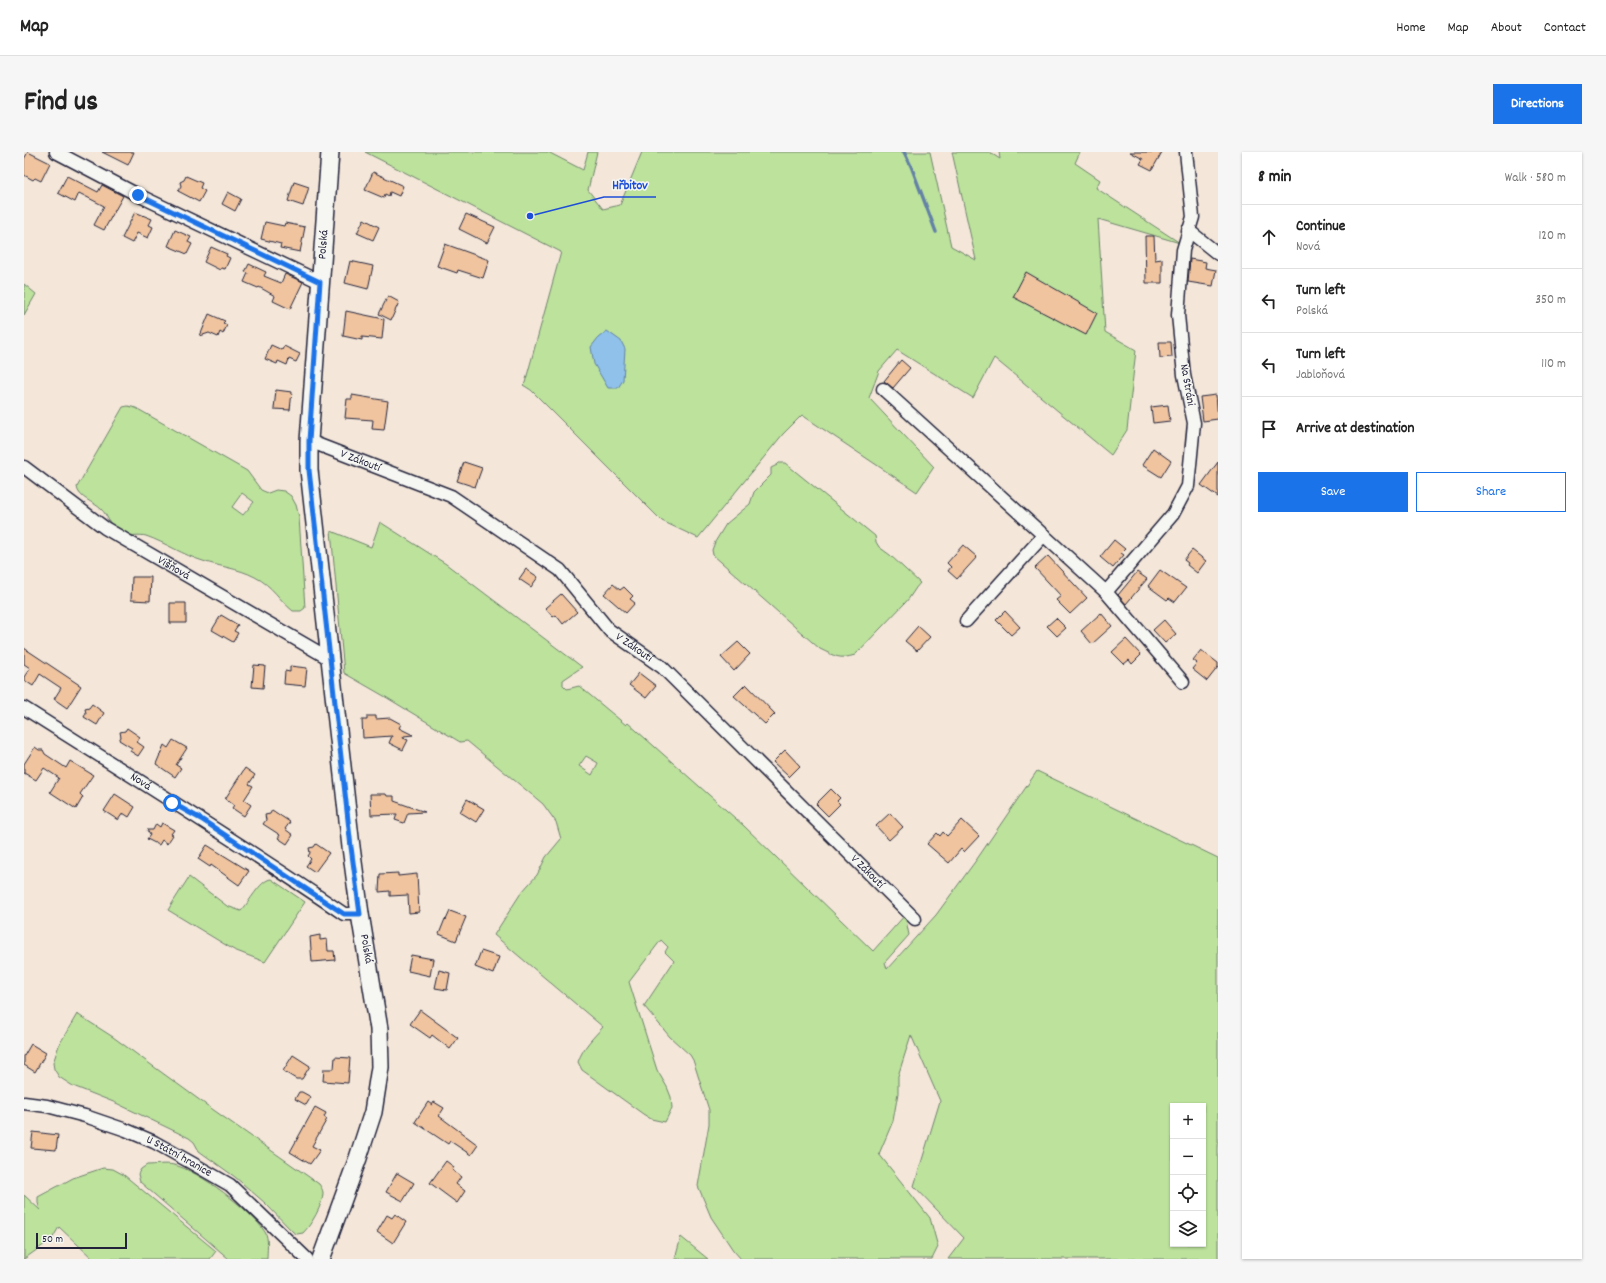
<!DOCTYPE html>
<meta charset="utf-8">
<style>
body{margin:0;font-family:Dekko,sans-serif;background:#f6f6f6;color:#222}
.controls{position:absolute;right:12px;bottom:12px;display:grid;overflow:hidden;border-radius:0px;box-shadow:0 1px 3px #0004}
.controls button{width:36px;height:36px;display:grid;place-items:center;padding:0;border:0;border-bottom:1px solid #e0e0e0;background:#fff;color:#222;font:20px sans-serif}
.scale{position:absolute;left:12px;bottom:10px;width:91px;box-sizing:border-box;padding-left:4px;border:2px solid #22223b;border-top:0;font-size:11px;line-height:14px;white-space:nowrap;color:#22223b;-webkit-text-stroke:3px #f6f6f2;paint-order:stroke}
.stop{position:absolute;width:12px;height:12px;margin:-9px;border:3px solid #1a73e8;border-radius:50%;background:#fff}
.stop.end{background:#1a73e8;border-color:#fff;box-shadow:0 1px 4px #0008}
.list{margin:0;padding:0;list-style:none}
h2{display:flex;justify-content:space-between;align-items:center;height:52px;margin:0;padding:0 16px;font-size:17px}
h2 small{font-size:13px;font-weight:400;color:#767676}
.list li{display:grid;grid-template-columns:26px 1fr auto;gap:12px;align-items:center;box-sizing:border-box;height:64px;padding:0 16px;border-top:1px solid #e0e0e0}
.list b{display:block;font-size:15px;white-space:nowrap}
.list p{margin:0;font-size:13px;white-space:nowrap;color:#767676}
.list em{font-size:13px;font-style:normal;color:#767676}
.actions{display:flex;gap:8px;padding:12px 16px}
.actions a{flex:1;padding:9px 0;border:1px solid #1a73e8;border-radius:0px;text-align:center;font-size:14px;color:#1a73e8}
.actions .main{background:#1a73e8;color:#fff}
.icon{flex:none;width:22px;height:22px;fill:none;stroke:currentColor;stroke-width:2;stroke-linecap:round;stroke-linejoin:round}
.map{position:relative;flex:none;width:1194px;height:1107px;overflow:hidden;border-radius:0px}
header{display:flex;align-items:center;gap:24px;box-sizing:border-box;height:56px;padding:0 20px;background:#fff;border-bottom:1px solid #e0e0e0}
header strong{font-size:19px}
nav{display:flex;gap:22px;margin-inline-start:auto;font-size:14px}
.intro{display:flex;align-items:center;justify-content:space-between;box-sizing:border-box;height:96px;padding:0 24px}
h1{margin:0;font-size:28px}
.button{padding:10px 18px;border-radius:0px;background:#1a73e8;color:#fff;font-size:14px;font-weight:700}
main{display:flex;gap:24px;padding:0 24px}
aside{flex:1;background:#fff;border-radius:0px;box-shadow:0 1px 3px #0004}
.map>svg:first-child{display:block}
.green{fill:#bce29c;stroke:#6f826c;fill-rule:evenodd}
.water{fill:#8fc1eb;stroke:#6381a5}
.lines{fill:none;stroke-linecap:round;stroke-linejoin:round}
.stream{stroke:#6381a5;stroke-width:3.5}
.building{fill:#f0c49f;stroke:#22223b}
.street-casing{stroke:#22223b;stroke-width:15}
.secondary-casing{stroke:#22223b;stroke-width:20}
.street{stroke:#f6f6f2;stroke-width:12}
.secondary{stroke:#f6f6f2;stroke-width:17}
.route{stroke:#1a73e8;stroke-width:5}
.labels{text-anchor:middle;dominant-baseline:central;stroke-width:3;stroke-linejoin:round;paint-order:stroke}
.street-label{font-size:12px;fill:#22223b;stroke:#f6f6f2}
.leader{fill:none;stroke:#1d4ed8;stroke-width:1.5}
.callout-dot{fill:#1d4ed8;stroke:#f6f6f2;stroke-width:1.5}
.callout-label{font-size:13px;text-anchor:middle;font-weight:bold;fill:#1d4ed8;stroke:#f6f6f2;stroke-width:3;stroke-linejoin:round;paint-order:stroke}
</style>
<header>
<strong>Map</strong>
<nav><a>Home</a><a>Map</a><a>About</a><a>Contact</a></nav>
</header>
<div class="intro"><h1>Find us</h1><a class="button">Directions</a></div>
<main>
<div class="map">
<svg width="1194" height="1107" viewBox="0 0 1194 1107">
<rect width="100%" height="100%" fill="#f4e7d9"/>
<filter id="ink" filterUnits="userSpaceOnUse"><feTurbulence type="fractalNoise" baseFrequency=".025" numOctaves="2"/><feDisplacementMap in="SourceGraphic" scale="8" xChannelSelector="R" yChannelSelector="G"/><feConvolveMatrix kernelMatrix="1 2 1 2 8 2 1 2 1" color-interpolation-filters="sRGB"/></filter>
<g filter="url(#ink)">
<!-- green -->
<path class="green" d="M341 0H524L559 18 564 0H573L564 38 579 57 596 53 618 0H906L927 94 952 108 928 0H965L976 7 975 0H1056L1051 11 1076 28 1072 36 1156 91 1074 67 1081 180 1112 198 1103 278 1087 303 970 206 949 246 873 198 855 219 845 246 910 315 893 340 778 263 759 282 674 386 638 369 507 238 499 233 501 231 537 100Z
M0 132 12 142 0 163Z
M104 254 112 256 223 319 237 338 244 341 252 338 260 339 267 344 272 353 275 365 281 456 277 459H269C255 448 249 434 231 425 214 416 196 415 179 409 159 403 142 391 122 384 115 382 105 385 98 382 85 376 85 364 77 357 70 350 54 346 53 335L99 255ZM218 341 230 350 219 363 208 355Z
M755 311H761L851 384 852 390 855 395 866 403 896 431C890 437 887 445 881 451L831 503C815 508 811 504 796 497L689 403 688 398 691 390 702 372 726 352 730 340 747 323V316L753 313Z
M356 370 422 412 558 515 539 528V533L543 537 555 534 602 573 604 571 720 674 849 799 881 763 885 783 861 810 863 817 912 763 953 707 1013 619 1194 706V1107H924L940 1086 890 1034 916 949 887 883 874 924V941L869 969 855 1002 906 1066 914 1095 908 1107H717L709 1098 687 1065 674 1034 685 972V958L669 908 666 903 646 885 620 854 650 809 641 800 644 795 637 788 605 830 633 918 643 935 647 945 648 956 641 970 627 967 619 962 558 918 554 910C559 895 569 886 579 875L470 783 497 741 513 723 522 705 537 687 532 670 519 652 443 589 436 590 360 544 320 521 307 379 347 395ZM562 604 574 611 568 623 555 614ZM1149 954H1179V1092H1149Z
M165 725 203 754 217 759C225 751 236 728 247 727L281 750 241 810 210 798 144 758Z
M53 862 89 885 181 952 295 1032C297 1035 299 1038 299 1041 299 1053 287 1073 279 1081L273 1082 269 1080 241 1051 211 1025 175 999 170 990 165 986 92 951 49 934 35 925 30 917 29 911 35 893Z
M123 1013C131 1013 142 1011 150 1013 174 1018 228 1059 241 1080 245 1086 243 1099 243 1107H205L116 1030 114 1022 117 1017Z
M79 1016 89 1017 100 1023 192 1099 186 1107H69L35 1075 28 1087 0 1107V1043L16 1058 14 1051V1045L49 1026Z
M657 1085 684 1107H651Z"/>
<!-- water -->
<path class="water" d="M583 179 597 189 601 197 599 228 594 236H584L570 212 567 195 574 186Z"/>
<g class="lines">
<!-- stream -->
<path class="stream" d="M880 0 887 14 912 80"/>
</g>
<!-- building -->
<path class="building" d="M4 0 26 11 17 29 11 26 9 28 0 23V7Z
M78 0H110L104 13Z
M1106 0H1138L1128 18 1116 12 1119 7Z
M349 20 379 34 375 44 366 40 365 44 361 42 360 46 341 38Z
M43 24 74 40 78 33 99 44 80 78 70 73 80 54 55 41 51 50 34 41Z
M162 24 178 31 176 36 181 39 175 50 154 39 157 34 156 30 160 28Z
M270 30 285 35 279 54 264 49Z
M204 40 217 47 211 59 198 52Z
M111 60 128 67 125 73 129 75 124 86 113 81 108 91 98 86Z
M442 62 471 75 463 91 435 77Z
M340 67 355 75 349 88 333 81Z
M241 70 260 74 261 71 281 75 276 100 256 96 257 92 237 87Z
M151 78 167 85 164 90 168 92 163 102 144 94Z
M1121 84H1130L1131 108 1138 107V131H1122Z
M421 92 465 108 459 126 434 118 433 121 413 114Z
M187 95 203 102 202 104 206 106 201 117 197 116 196 118 180 110Z
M1166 107 1182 110 1181 116 1192 118 1189 134 1164 130Z
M326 109 349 114 344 137 321 131Z
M225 112 242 120 240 124 257 131 261 122 279 130 266 157 249 149 251 144 235 135 234 136 220 130 224 121 221 120Z
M1002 120 1073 161 1062 183 989 145Z
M364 144 375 150 367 168 355 162Z
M322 159 360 167 358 187 338 185V188L319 184Z
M185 162 201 169 199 171 203 173 199 182 196 180 194 185 185 181 176 184Z
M1135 190H1147L1148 205 1136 206Z
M247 193 258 198 260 194 276 202 272 210 265 207 263 213 254 209 253 212 241 207Z
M877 208 886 216 869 236 860 229Z
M252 238 268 240 266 258 250 257Z
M328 243 364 249 360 278 348 277 349 268 321 266 323 247H328Z
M1192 243 1194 267 1179 269 1176 245Z
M1144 253 1146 269 1129 271 1127 255Z
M1129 296 1147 309 1137 325 1118 313Z
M440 310 458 316 451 335 433 329Z
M1194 310V345L1177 333Z
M1090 388 1101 397 1097 401 1100 403 1089 416 1076 405Z
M939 393 953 405 933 427 924 419 927 415 923 411Z
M1168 398 1182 409 1173 421 1163 413 1164 411 1160 408Z
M1024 404 1063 446 1046 462 1032 448 1037 444 1011 416Z
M502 417 514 425 507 435 495 427Z
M1136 418 1162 436 1151 450 1145 446 1143 448 1124 434Z
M1113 420 1123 427 1102 452 1094 443Z
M108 425H127L126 449 107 448Z
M589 432 596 438 600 435 609 444 606 447 611 451 602 461 580 442Z
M537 442 553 460 539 472 532 463 529 465 521 456Z
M146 451H162V471H146Z
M981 459 996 475 987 483 972 468Z
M1077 461 1088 474 1068 492 1057 479Z
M197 463 214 473 210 479 214 481 209 490 188 478Z
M1032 466 1042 476 1033 484 1023 474Z
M1140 468 1152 482 1141 491 1129 478Z
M894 474 906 485 893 499 881 489Z
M1102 487 1117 503 1108 512 1105 508 1100 512 1088 500Z
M714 490 726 502 710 519 697 505Z
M0 496 57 534 43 556 30 547 37 536 16 522 9 534 0 528V525L6 516 0 512Z
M1177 498 1194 511V515L1183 529 1168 517 1173 511 1169 508Z
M230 513 241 514 239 536 228 535Z
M266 514 283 516 281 534 260 532 261 519 266 520Z
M615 521 632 534 622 546 605 533Z
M722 532 751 562 741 572 710 544Z
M68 552 80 561 73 573 60 565 62 561 61 557 65 556Z
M343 564H352V567L366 566 377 572 375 576 389 583 380 584 379 586 384 588 379 598 365 591 368 584 339 586 338 568H343Z
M103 576 116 585 113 590 120 595 114 604 106 599 108 596 95 588 97 585 96 580 101 579Z
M149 588 163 596 152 613 157 616 151 625 132 612 140 593 144 596Z
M11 595 15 598H19L21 602 42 616 46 609 69 623 56 642 59 645 52 657 26 640 35 626 20 616 12 628 0 621V612Z
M761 598 776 614 765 625 749 610Z
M221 616 231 623 225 632 229 634 220 648 227 653 220 664 208 656 210 653 201 647Z
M807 637 816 646 813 649 816 652 804 664 792 652Z
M91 642 111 655 105 665 99 661 94 668 80 659Z
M346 642H362L363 644H370V649L401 660 384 661 380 671 371 668 373 662 347 663Z
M443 647 460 657 452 670 436 660Z
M248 658 266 670 261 677 269 683 263 692 254 686 256 683 239 672 242 668 241 663 246 662Z
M866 661 879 675 865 688 852 674Z
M938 668 955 684 940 700 937 697 925 711 903 692 913 681 916 684 919 680 923 684Z
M138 671 150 678 147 682 149 683 143 692 138 688 135 693 123 687 126 683 123 678H129L132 672 136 675Z
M292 692 305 701 291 720 282 714 287 707 284 704 286 701 285 696 290 695Z
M183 693 225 719 215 733 187 713 186 715 174 707Z
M374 721V724L393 722 395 760 385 761 384 743 366 744V739L355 740 356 722Z
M426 759 442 765 432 789 415 782 421 767 422 768Z
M296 783V788L303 787 304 799H310L311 808 288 810 286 785Z
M457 799 475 805 469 822 451 815Z
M387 803 409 807 406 824 384 819Z
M415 818 426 821 423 838 411 836Z
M396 858 434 886 426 897 408 883 406 886 386 872Z
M7 892 22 901 11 920 0 913V904Z
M269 903 286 914 278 927H272L259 919Z
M311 905 326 906 324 931 299 929 300 917H310Z
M275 940H278L287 945 282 953 271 947Z
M404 950 408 953 410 950 420 956 415 964 454 993 447 1003 426 989 424 992 391 970Z
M291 955 302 961 300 965 303 967 288 994 296 998 286 1012 266 1000Z
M9 980 34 983 32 998 7 996Z
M422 1009 430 1015 428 1018 437 1025 432 1032 441 1039 433 1051 406 1031Z
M373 1021 390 1031 379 1049 362 1040Z
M371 1062 382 1070 369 1091 353 1080 363 1063 368 1066Z"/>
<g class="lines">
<defs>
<g id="street">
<path d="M32 0 114 43 296 130"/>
<path d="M1164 78 1194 102"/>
<path d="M859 237 1082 440 1159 530"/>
<path id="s1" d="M285 289 427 344 536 418 585 478 638 515 891 767"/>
<path id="s2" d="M0 315 81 376 306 507"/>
<path d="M1082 440 1149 362 1164 334 1170 271 1160 223 1154 163 1159 98 1169 65 1162 0"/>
<path d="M942 469 1020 383"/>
<path id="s3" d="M0 556C107 624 215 690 320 762H336"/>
<path id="s4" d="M0 951 23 954 61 964 102 978 130 990 166 1010 206 1033 283 1107"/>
</g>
<g id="secondary">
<path id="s5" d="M297 1107 334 1006 349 960 356 915 355 877 336 762 327 695 285 318V289L306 0"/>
</g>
</defs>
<!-- street casing -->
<use href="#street" class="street-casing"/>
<!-- secondary casing -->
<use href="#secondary" class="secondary-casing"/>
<!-- street -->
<use href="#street" class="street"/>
<!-- secondary -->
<use href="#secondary" class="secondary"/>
</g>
</g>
<g class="lines" filter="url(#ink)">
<!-- route -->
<path class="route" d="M114 43 296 130 285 289V318L327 695 336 762H320L177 667 148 651"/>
</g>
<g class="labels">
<!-- street labels -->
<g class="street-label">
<text stroke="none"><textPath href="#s5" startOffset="1029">Polská</textPath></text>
<text transform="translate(1163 233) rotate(80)">Na Stráni</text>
<text stroke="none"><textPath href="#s1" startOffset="55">V Zákoutí</textPath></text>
<text stroke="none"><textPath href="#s2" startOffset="181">Višňová</textPath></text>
<text stroke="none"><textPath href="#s1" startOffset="392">V Zákoutí</textPath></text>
<text stroke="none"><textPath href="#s3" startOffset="138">Nová</textPath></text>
<text stroke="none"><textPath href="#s1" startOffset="716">V Zákoutí</textPath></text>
<text transform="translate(342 797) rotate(80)">Polská</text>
<text stroke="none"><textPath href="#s4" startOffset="165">U Státní hranice</textPath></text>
</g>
</g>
<!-- callouts -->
<path class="leader" d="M506 64L580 45H632"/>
<circle class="callout-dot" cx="506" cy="64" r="4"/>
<g class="callout-label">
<text x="606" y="37">Hřbitov</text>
</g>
</svg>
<div class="controls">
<button>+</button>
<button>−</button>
<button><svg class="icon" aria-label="locate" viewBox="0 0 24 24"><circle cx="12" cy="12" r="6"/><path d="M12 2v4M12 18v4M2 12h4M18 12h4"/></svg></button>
<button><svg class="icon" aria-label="layers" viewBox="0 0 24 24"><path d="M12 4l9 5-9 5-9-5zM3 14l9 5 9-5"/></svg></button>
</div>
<div class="scale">50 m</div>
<div class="stop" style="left:148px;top:651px"></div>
<div class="stop end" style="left:114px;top:43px"></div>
</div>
<aside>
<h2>8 min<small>Walk · 580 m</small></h2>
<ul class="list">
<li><svg class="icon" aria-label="ahead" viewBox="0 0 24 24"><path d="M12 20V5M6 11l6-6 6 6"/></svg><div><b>Continue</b><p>Nová</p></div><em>120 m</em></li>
<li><svg class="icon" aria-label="left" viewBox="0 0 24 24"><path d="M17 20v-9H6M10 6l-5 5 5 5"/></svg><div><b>Turn left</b><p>Polská</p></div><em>350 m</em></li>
<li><svg class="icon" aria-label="left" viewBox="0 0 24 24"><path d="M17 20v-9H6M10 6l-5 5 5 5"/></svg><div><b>Turn left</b><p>Jabloňová</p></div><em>110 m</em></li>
<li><svg class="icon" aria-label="arrive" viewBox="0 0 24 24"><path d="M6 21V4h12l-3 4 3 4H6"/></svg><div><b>Arrive at destination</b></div></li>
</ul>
<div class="actions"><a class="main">Save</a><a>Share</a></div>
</aside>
</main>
